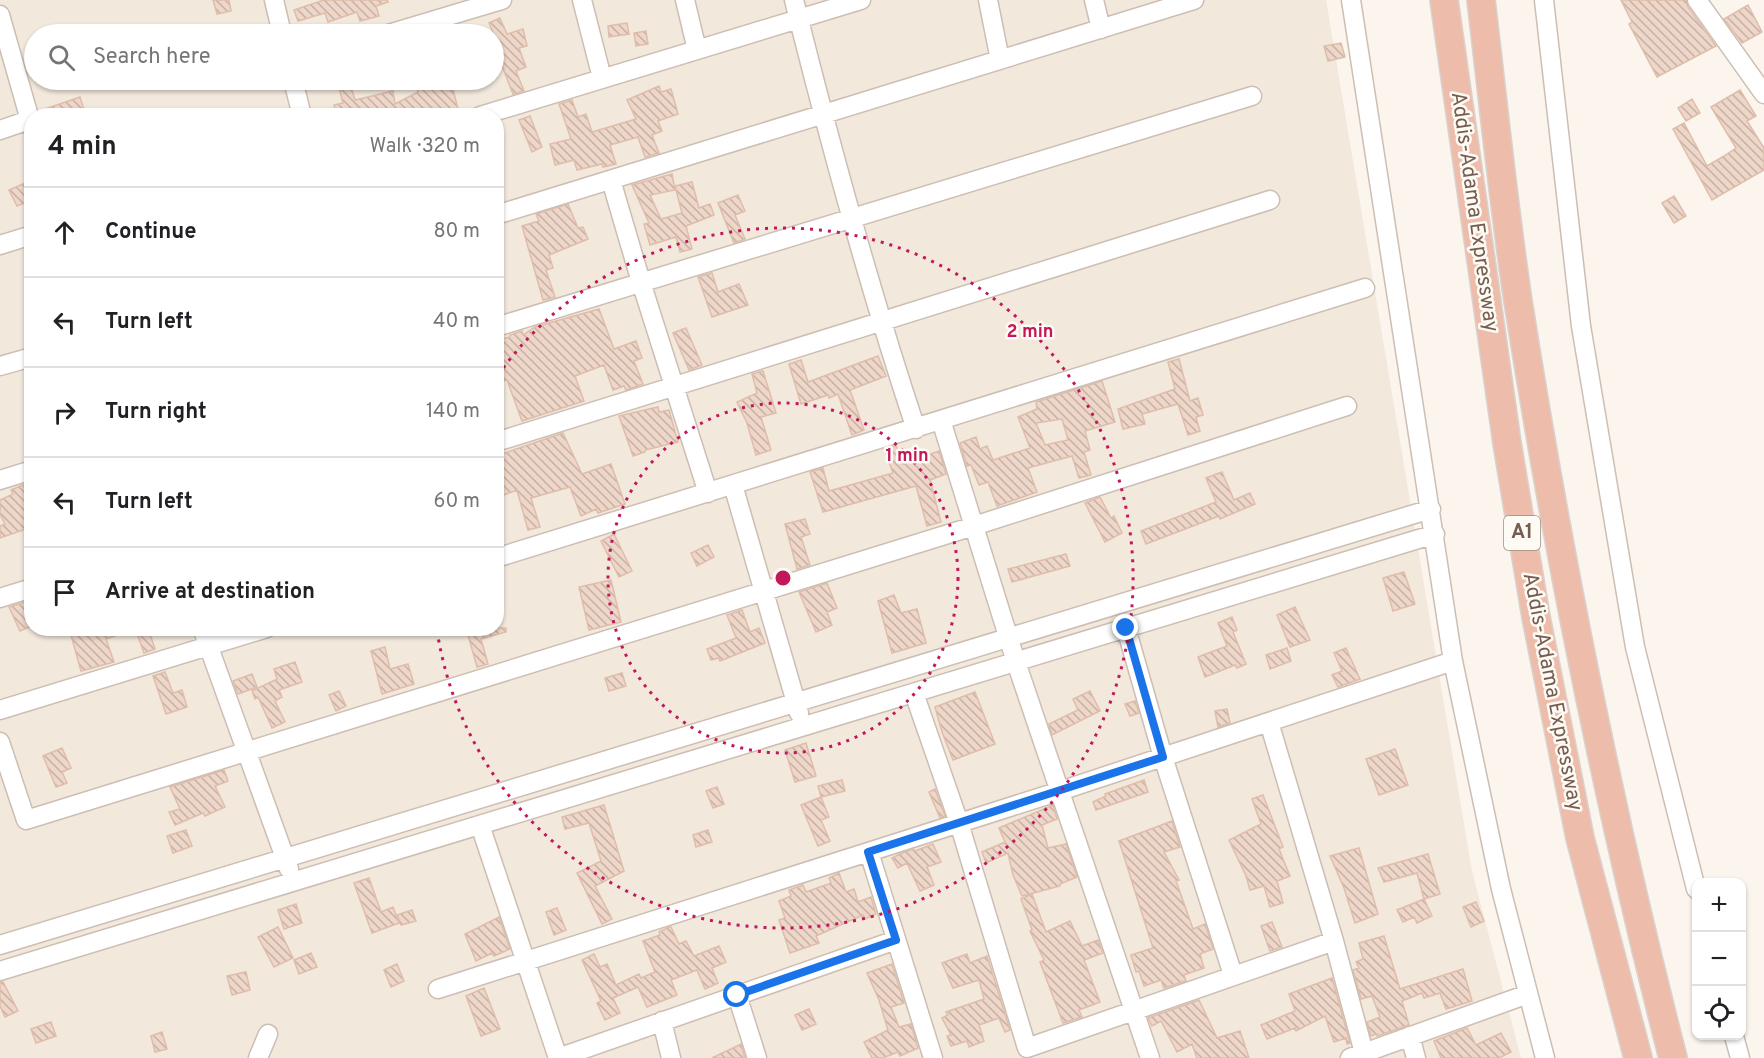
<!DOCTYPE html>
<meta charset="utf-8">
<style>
body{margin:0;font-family:Overpass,sans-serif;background:#f2f2f2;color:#202124}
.controls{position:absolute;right:18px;bottom:18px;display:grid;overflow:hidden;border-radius:12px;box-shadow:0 2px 4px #0004}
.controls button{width:54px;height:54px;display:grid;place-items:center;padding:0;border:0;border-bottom:2px solid #e0e0e0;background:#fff;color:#202124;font:30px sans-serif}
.stop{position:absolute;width:18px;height:18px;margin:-14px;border:4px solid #1a73e8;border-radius:50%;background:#fff}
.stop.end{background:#1a73e8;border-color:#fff;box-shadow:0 2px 6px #0008}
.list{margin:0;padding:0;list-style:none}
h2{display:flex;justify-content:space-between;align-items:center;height:78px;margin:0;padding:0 24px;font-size:26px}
h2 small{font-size:20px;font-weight:400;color:#757577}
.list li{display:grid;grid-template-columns:39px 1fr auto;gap:18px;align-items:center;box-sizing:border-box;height:90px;padding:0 24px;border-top:2px solid #e0e0e0}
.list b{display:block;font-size:22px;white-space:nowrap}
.list em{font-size:20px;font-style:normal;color:#757577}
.icon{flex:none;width:33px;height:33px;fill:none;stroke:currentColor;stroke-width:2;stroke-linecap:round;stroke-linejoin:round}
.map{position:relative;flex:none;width:1764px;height:1058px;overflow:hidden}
.search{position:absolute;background:#fff;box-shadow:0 2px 4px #0004;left:24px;top:24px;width:480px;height:66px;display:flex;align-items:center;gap:15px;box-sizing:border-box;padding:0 21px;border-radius:33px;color:#757577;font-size:22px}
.panel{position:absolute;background:#fff;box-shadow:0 2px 4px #0004;left:24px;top:108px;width:480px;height:528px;border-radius:24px}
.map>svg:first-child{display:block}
.residential{fill:#f2e8dc;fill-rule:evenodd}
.building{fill:url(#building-back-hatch);stroke:#dfbdaa;stroke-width:1.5;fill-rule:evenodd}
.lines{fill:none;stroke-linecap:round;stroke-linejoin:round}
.minor-casing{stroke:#cdbeb3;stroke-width:21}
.highway-casing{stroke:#d8d2ce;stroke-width:30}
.minor{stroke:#fff;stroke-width:18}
.highway{stroke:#eebcab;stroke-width:27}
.route{stroke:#1a73e8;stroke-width:8}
.ring{fill:none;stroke:#c2185b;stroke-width:3;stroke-dasharray:3 6}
.labels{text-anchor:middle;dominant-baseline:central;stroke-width:5;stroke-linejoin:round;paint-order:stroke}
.shield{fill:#fefaf4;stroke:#9e8d82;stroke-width:1.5}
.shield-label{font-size:20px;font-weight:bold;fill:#755e51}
.street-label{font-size:21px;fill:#755e51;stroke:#fefaf4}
.centre{fill:#c2185b;stroke:#fefaf4;stroke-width:3}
.ring-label{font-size:18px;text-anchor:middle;font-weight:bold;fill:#c2185b;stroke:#fefaf4;stroke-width:5;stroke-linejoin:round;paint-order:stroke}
</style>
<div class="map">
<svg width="1764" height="1058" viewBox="0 0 1764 1058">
<defs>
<pattern id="building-back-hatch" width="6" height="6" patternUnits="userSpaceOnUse" patternTransform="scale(1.5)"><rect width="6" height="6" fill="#eed6c8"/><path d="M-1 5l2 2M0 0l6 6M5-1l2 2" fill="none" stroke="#c5b1a5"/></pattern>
</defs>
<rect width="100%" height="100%" fill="#fbf5ed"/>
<!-- residential -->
<path class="residential" d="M0 0H1326L1472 871 1521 1058H0ZM34 34H494V80H34ZM32 116H496V628H32Z"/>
<!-- building -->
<path class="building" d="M213 0H229L231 11 217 14Z
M324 0H387L388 2 376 6 379 16 360 21 357 12 328 22 325 13 298 21 294 10Z
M1621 0H1686L1688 7 1716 46 1657 77 1629 24 1632 22Z
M1748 5 1762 32 1742 43 1724 19Z
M500 18 507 34 523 29 527 46 519 48 526 67 516 71 524 91 513 94 499 58 503 57 489 23Z
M627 23 629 34 609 37 608 26Z
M646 31 648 44 636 46 634 33Z
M1341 43 1345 57 1328 61 1324 46Z
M337 80H349L355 100 393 91 395 104 418 92 415 80H474L475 83 453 89 458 109 441 114 442 116H424L423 109 410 116H336L334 105 343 103Z
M659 86 661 92 671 89 678 114 658 121 662 131 652 135 659 153 645 157 638 137 610 145 616 164 603 167 602 164 577 170 574 160 555 165 550 144 571 139 559 104 572 100 578 117 586 114 592 132 636 119 627 100Z
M1740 90 1756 116 1747 121 1764 148V170L1712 200 1673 129 1684 123 1707 166 1724 156 1736 148 1711 107Z
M80 97 86 116H40L39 111Z
M1692 99 1700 113 1686 121 1678 108Z
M530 116 542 147 532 152 519 120Z
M672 174 675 190 650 195 661 219 682 213 675 186 692 182 699 208 710 204 714 215 686 226 692 249 680 252 676 237 650 245 644 224 649 223 632 185Z
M32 180V200L17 206 9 190Z
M738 195 745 211 735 215 745 239 734 243 718 203Z
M1674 196 1686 216 1674 223 1662 203Z
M568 204 578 228 583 227 588 239 549 255 553 268 546 270 555 297 543 300 522 226 539 221 536 214Z
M712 273 718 292 739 284 748 305 712 317 698 277Z
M599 309 614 349 636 341 642 358 634 361 643 384 626 390 624 386 613 390 604 365 575 376 584 401 522 421 507 380 496 383V340L510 337V335L522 331 523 335 535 327Z
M686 328 702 365 689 370 673 333Z
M878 356 886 376 850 390 864 430 852 435 838 394 829 398 828 395 801 404 789 364 801 360 808 382Z
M1179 359 1190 401 1198 398 1203 415 1196 417 1200 431 1188 435 1178 404 1142 414 1145 424 1123 429 1118 409 1175 389 1168 362Z
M763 371 776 413 761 417 771 450 756 455 747 423 737 402 757 393 752 374Z
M1102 381 1115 422 1085 431 1090 450 1084 452 1091 475 1079 478 1072 456 1028 468 1037 492 997 506 988 482 979 485 971 465 967 466 960 443 976 437 980 449 987 446 993 460 1030 448 1018 417 1037 409 1036 402ZM1062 419 1068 440 1045 445 1036 423Z
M658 407 659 412 669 410 678 442 645 450V452L633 456 619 416Z
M563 433 582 474 611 464 625 504 598 513 596 509 581 516 570 487 531 498 540 527 528 530 517 490 496 498V456Z
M896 446 903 464 939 451 946 474 930 480 941 522 927 526 916 486 823 512 810 472 823 468 829 491 893 473 884 449Z
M1222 472 1234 500 1250 493 1255 504 1220 519 1219 516 1146 544 1141 531 1216 502 1206 478Z
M23 485 32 502V527L0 538V526L5 524 0 514V500L13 494 11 490Z
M1100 497 1111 518 1114 516 1122 533 1105 542 1085 503Z
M805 519 810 534 801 537 810 565 797 569 785 524Z
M614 534 632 571 619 577 601 541Z
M708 545 714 557 697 566 691 553Z
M1066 554 1070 566 1012 582 1008 569Z
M1404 572 1415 604 1393 611 1383 578Z
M611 580 621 622 589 630 579 587Z
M827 583 837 608 827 612 832 625 816 632 799 592Z
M894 595 901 613 917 609 926 643 892 653 878 601Z
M32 600V626L20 631 9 607Z
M1295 607 1310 640 1290 647 1277 615Z
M742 610 750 632 759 628 765 643 720 661 719 658 711 660 707 649 736 638 727 615Z
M1232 617 1237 630 1233 632 1246 664 1237 668 1235 665 1205 677 1198 657 1227 646 1218 623Z
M69 628H131L132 630 106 639 114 662 81 671Z
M135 628H148L155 649 144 653Z
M466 628H506V632L481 639 488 664 477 667Z
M385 647 390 669 408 664 414 684 382 694 371 651Z
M1287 648 1291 661 1270 669 1266 655Z
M1346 648 1360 679 1338 687 1332 675 1342 671 1334 653Z
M295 662 302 682 279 690 282 697 275 701 285 722 272 728 258 697 255 699 252 691 277 679 274 669Z
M165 672 173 693 182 690 187 707 166 714 153 676Z
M622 673 626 686 609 691 605 678Z
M252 674 257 687 238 694 233 681Z
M339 691 346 706 336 711 329 695Z
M1090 691 1100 711 1052 735 1049 724 1078 710 1073 699Z
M975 692 995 744 953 760 942 732 935 707Z
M1135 701 1139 713 1130 716 1125 704Z
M1227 709 1230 723 1218 727 1215 711Z
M806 743 816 776 795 782 785 750Z
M62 748 71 768 62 772 67 783 56 787 43 756Z
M1395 749 1408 785 1379 795 1366 759Z
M224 770 228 781 215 786 225 807 205 816 203 813 175 825 169 812 180 809 170 787Z
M842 780 845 791 821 797 818 786Z
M1144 780 1148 792 1096 810 1093 802 1106 796 1105 794Z
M717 787 724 804 713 808 706 791Z
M935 789 945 816 940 818 929 792Z
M1263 795 1283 847 1279 849 1290 876 1277 881 1283 903 1270 907 1264 886 1250 890 1246 876 1229 840 1261 824 1252 799Z
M821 797 829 817 821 820 830 841 818 846 801 805Z
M604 805 624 871 595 886 612 919 602 924 577 873 601 861 589 823 565 829 562 817Z
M1053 805 1057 819 1042 825 1048 848 1066 844 1077 877 1060 884V886L1022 896 1013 875 1008 853 986 863 982 852 1005 842 999 828Z
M1172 821 1180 847 1164 852 1179 880 1176 881 1193 929 1205 924 1213 949 1200 954 1204 968 1184 975 1186 981 1164 988 1161 980 1144 986 1139 971 1136 972 1131 955 1153 948 1119 841Z
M186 830 192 846 173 853 167 836Z
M708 830 712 842 696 847 693 835Z
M933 844 941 862 927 867 934 885 920 891 907 863 898 868 892 858 900 854 913 849 915 851Z
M1359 848 1378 914 1355 923 1344 888 1330 856Z
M1428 854 1440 894 1424 899 1417 873 1384 882 1378 868Z
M839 873 846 892 854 889 858 902 871 897 876 914 865 919 863 915 816 936 819 943 790 953 779 920 785 918 779 901 791 896 789 890 803 885 806 892 831 883 829 878Z
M369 878 381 912 393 907 399 923 372 933 354 883Z
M1032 894 1046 932 1070 921 1082 946 1098 940 1103 953 1084 960 1100 1002 1079 1010 1082 1017 1063 1023 1040 962 1044 960 1030 931 1032 930 1021 899Z
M1424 899 1432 916 1417 923 1414 917 1403 922 1397 910Z
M1476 902 1484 921 1471 927 1463 907Z
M296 904 302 923 284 929 278 910Z
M557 908 566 930 554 935 546 912Z
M412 910 416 921 401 925 397 915Z
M499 917 510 949 494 956 492 953 476 961 465 934Z
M1272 922 1282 947 1270 951 1261 926Z
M278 927 293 958 274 967 258 937Z
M669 927H671L679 944 686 941 694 956 719 946 726 962 712 968 718 983 705 989 697 970 671 980 677 995 647 1007 638 987 613 998 620 1013 605 1020 597 1003 601 1001 582 960 594 954 600 967 607 964 616 985 639 974 641 978 655 972 643 941 660 935 659 932Z
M1384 936 1400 989 1463 969 1472 1001 1446 1009 1440 993 1424 998 1422 993 1402 1001 1409 1025 1377 1036V1034L1371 1036 1367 1022 1380 1017 1372 996 1361 999 1353 970 1359 968 1356 962 1363 959 1359 943Z
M311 953 317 967 299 974 294 960Z
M967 954 970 963 987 956 1010 1030 1005 1032 999 1018 979 1025 984 1041 969 1047 967 1041 951 1046 947 1036 951 1035 942 1018 948 1015 946 1012 984 999 979 980 953 988 942 963Z
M397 964 404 981 391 987 384 970Z
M892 964 904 1003 891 1007 899 1027 911 1024 918 1048 900 1056 898 1052 883 1058H872L864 1042 888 1030 879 1000 867 973Z
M246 972 250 990 232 995 227 976Z
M1332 978 1350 1043 1347 1044 1346 1038 1334 1042 1325 1016 1296 1031 1295 1028 1267 1039 1261 1025 1295 1011 1289 994Z
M0 982H3L18 1011 5 1017 0 1006Z
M484 988 500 1029 481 1036 466 996Z
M1199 1000 1217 1038 1240 1031 1249 1058H1197L1192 1044 1177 1052 1161 1021 1152 1026 1148 1018Z
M809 1009 816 1024 802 1030 795 1015Z
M51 1022 56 1036 36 1043 31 1029Z
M1467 1028 1476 1045 1501 1033 1511 1052 1499 1058H1441L1434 1041Z
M162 1032 167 1049 155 1052 151 1036Z
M741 1044 745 1058H712Z"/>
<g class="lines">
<defs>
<path id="minor" d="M274 0 282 34
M582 0 602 78
M685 0 697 50
M794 0C830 144 869 288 916 429
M988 0 1000 60
M1094 0 1101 29
M1351 0 1453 661 1501 889 1545 1058
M1544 0 1581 326 1635 647 1696 889
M1697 0 1764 94
M0 15 32 127
M388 34 502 0
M293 80 302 116
M480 116 861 0
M0 130 29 120
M611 180 641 282 708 493
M496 215 1194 0
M0 245 32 235
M496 327 1252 96
M0 366 32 357
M941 420 1016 662 1150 1058
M496 442 1270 200
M0 480 32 470
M733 485 799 713
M496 558 1365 288
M0 598 32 588
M202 628 289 869
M1126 628 1163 757 1233 975
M914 693 959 823 1027 1048 1334 941
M0 710 267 628
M1269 722 1334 941 1364 1053
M0 742 26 820 974 526 1347 406
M480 825 558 1058 896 940
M869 852 933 1058
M0 945 1431 509
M0 971 1435 534
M438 989 1060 791 1453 661
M737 995 757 1058
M662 1021 671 1058
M1410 1036 1416 1058
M1734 1036 1740 1058
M258 1058 268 1034
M1350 1058 1528 994"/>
<path id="highway" d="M1444 0 1507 443 1536 617 1580 838 1638 1058
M1481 0C1493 100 1503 201 1518 301 1558 555 1609 809 1673 1058"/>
</defs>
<!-- minor casing -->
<use href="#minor" class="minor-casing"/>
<!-- highway casing -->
<use href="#highway" class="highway-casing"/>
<!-- minor -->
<use href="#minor" class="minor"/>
<!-- highway -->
<use href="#highway" class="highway"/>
</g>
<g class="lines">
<!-- route -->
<path class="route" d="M737 995 896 940 868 852 1163 757 1126 628"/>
</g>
<!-- distance rings -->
<g class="ring">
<circle cx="783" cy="578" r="175"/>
<path d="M498 375A350 350 0 1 1 437 630"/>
</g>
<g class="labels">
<!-- shield labels -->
<rect class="shield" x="1504" y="516" width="36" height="34" rx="4.5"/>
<g class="shield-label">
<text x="1522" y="533">A1</text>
</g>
<!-- street labels -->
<g class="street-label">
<text transform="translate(1474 212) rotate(82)">Addis-Adama Expressway</text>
<text transform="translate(1552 692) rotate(79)">Addis-Adama Expressway</text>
</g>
</g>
<circle cx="783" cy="578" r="9" class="centre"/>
<g class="ring-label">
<text x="1030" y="337">2 min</text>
<text x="907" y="461">1 min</text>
</g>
</svg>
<div class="controls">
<button>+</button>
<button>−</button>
<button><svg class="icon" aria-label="locate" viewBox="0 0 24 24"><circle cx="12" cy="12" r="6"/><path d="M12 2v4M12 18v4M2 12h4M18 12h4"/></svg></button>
</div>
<div class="stop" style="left:737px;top:995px"></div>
<div class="stop end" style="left:1126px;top:628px"></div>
<div class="search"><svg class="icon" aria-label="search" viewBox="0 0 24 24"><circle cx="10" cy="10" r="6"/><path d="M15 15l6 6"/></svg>Search here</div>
<section class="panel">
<h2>4 min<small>Walk · 320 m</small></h2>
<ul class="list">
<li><svg class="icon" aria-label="ahead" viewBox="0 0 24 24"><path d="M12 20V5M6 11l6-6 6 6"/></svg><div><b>Continue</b></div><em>80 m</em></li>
<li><svg class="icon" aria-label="left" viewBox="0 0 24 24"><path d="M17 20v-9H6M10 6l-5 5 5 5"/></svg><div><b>Turn left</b></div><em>40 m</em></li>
<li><svg class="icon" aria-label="right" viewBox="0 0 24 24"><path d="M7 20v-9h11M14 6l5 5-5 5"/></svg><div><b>Turn right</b></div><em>140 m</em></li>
<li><svg class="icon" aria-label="left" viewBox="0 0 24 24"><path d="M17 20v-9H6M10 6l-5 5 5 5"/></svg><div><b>Turn left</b></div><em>60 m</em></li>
<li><svg class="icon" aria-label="arrive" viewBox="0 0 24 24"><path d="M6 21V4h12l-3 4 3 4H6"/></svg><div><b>Arrive at destination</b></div></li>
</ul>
</section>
</div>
